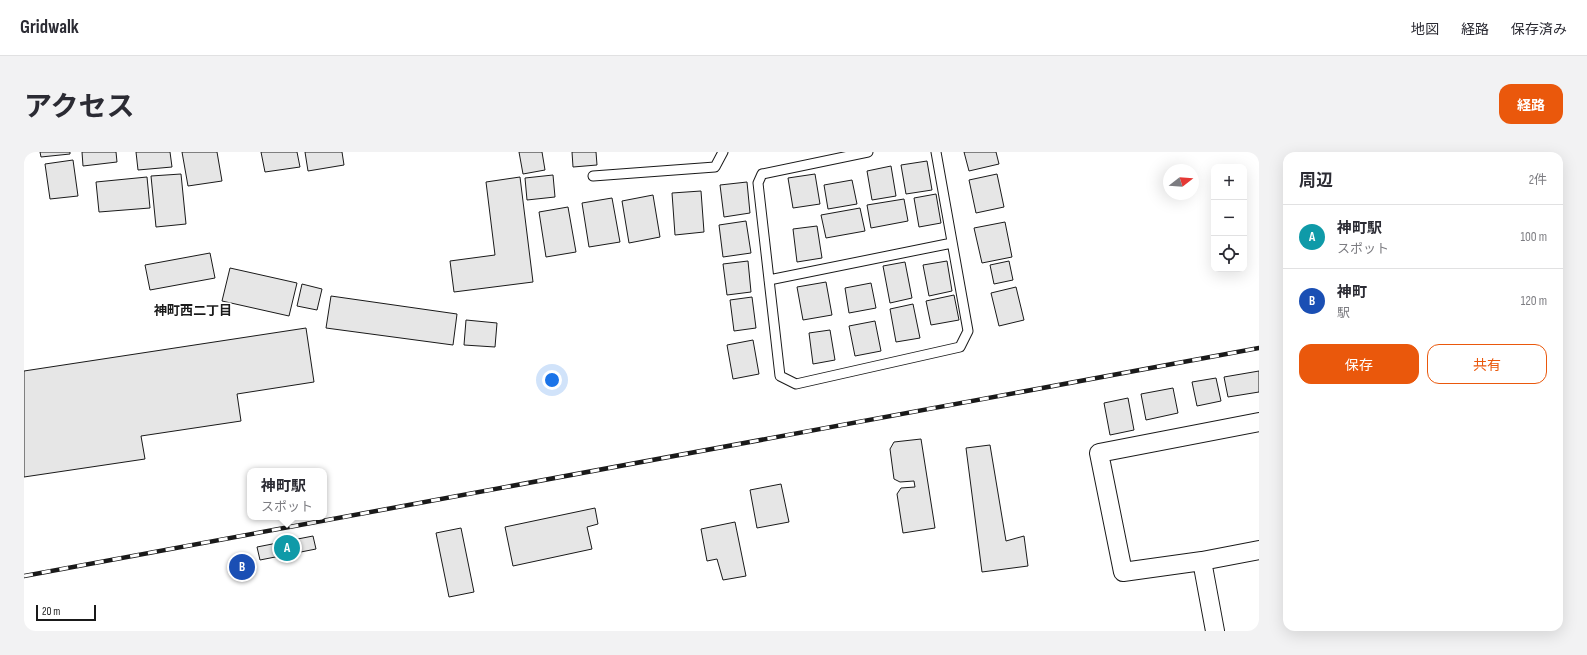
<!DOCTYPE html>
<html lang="ja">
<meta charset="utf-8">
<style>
body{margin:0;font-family:"Sofia Sans Condensed","Noto Sans JP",sans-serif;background:#f2f2f3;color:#2b2b33}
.controls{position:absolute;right:12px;top:12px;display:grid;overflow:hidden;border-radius:8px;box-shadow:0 4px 16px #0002}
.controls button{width:36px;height:36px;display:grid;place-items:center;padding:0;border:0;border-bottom:1px solid #e1e1e2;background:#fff;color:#2b2b33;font:20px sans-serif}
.compass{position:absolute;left:1139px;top:12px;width:36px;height:36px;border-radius:50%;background:#fff;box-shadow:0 4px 16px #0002;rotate:73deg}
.scale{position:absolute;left:12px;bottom:10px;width:60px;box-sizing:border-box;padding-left:4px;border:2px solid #1a1a1a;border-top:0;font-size:11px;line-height:14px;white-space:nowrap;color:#1a1a1a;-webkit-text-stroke:3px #fff;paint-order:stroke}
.you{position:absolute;left:528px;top:228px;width:14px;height:14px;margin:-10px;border:3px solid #fff;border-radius:50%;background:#1a73e8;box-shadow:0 0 0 6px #1a73e833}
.badge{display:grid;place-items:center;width:26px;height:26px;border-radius:50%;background:#ea580c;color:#fff;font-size:13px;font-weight:700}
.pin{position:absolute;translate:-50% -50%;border:2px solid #fff;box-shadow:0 1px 4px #0006}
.popup{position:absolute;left:223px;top:316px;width:80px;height:52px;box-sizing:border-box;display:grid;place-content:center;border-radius:8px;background:#fff;filter:drop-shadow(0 1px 3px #0005);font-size:13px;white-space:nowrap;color:#7c7c81}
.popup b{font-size:15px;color:#2b2b33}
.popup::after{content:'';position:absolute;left:50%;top:100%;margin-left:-8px;border:8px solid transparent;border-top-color:#fff}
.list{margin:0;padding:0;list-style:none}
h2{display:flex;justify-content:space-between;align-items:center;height:52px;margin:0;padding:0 16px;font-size:17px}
h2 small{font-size:13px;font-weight:400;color:#7c7c81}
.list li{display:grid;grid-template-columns:26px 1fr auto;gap:12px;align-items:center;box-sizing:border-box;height:64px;padding:0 16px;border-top:1px solid #e1e1e2}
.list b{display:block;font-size:15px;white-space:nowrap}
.list p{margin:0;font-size:13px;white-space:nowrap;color:#7c7c81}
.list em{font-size:13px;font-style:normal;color:#7c7c81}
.actions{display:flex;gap:8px;padding:12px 16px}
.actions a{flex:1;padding:9px 0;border:1px solid #ea580c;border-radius:12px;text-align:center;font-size:14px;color:#ea580c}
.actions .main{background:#ea580c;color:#fff}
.icon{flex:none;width:22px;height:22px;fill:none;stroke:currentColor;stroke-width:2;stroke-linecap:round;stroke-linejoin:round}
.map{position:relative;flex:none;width:1235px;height:479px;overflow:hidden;border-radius:12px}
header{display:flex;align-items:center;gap:24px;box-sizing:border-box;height:56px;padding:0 20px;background:#fff;border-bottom:1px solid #e1e1e2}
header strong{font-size:19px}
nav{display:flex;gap:22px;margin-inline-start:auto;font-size:14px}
.intro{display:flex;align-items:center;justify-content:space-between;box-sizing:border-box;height:96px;padding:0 24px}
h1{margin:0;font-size:28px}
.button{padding:10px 18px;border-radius:12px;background:#ea580c;color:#fff;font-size:14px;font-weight:700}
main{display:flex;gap:24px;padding:0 24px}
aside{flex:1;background:#fff;border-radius:12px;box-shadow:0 4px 16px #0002}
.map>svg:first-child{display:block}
.building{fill:#e6e6e6;stroke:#1a1a1a}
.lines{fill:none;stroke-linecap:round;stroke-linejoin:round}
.lane-casing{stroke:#1a1a1a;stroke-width:11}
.street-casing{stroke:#1a1a1a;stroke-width:20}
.lane{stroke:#fff;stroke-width:9}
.street{stroke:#fff;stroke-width:18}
.rail-casing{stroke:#1a1a1a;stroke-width:4.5}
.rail{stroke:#fff;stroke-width:3;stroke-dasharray:9;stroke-linecap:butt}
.labels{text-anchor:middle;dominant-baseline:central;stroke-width:3;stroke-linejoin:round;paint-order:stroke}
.neighbourhood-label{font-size:13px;font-weight:bold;fill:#1a1a1a;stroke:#fff}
</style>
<header>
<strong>Gridwalk</strong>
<nav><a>地図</a><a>経路</a><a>保存済み</a></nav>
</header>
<div class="intro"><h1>アクセス</h1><a class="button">経路</a></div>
<main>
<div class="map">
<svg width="1235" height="479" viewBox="0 0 1235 479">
<rect width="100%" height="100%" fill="#fff"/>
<!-- building -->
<path class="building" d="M16 0H46V2L17 5Z
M58 0H92L93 10 59 14Z
M112 0H146L148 15 114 18Z
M158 0H193L198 29 164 34Z
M237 0H273L276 15 241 20Z
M281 0H318L320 13 284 19Z
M495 0H518L521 18 499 22Z
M548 0H572L573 13 549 15Z
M940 0H972L975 12 945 19Z
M49 8 54 44 26 47 21 12Z
M903 9 908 38 882 42 877 13Z
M867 14 872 44 848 48 843 19Z
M157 22 162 72 132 75 127 24Z
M791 22 796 52 769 56 764 26Z
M973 22 980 55 952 61 945 28Z
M529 23 531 45 503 48 501 26Z
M123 25 126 56 75 60 72 30Z
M496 25 509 130 430 140 426 109 471 103 462 30Z
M828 28 833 52 804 57 800 33Z
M723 30 726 61 700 65 696 33Z
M677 39 680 80 651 83 648 41Z
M912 42 917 71 895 75 890 46Z
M629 43 636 85 605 91 598 49Z
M588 46 596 90 565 95 558 51Z
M880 47 884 69 847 76 843 53Z
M544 55 552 100 522 105 515 60Z
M836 56 841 79 802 86 797 63Z
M722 69 727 101 699 105 695 73Z
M981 70 988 105 958 111 950 76Z
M793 74 798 106 773 110 769 77Z
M186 101 191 126 126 138 121 113Z
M724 109 727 140 703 143 699 112Z
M923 109 928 139 905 144 899 113Z
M985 109 989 128 970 132 966 113Z
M881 110 888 146 866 151 859 114Z
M206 116 273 131 265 164 198 149Z
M802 130 808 163 779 168 773 135Z
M847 131 852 156 825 161 821 136Z
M278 132 298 137 293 158 273 154Z
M992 135 1000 168 975 174 967 141Z
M930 143 935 168 907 173 902 149Z
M307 144 433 162 429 193 302 176Z
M728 145 732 176 710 179 706 148Z
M889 152 896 186 872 190 866 157Z
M442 168 473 171 471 195 440 193Z
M851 169 857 199 831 204 825 174Z
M282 176 290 230 213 242 217 269 117 284 121 307 0 325V219Z
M806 178 811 208 789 212 785 181Z
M729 188 735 222 709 227 703 193Z
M1235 219V240L1204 245 1200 225Z
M1192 226 1197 249 1173 254 1168 230Z
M1149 236 1154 261 1122 268 1117 242Z
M1104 246 1110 278 1086 283 1080 251Z
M897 287 911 376 879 381 873 342 877 336 891 335 890 329 876 330 870 327 866 297 870 290Z
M966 293 982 389 1000 384 1004 414 958 420 942 296Z
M757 332 765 370 733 376 726 338Z
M571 356 574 372 563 375 568 397 489 414 481 375Z
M711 370 722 424 699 428 693 407 683 409 677 377Z
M437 376 450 440 425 445 412 381Z
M289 384 292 397 236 408 233 395Z"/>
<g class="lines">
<defs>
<path id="lane" d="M844 0 738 22 734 31 756 224 772 232 936 195 944 179 912 0
M569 24 691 15 699 0
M745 128 928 91"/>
<path id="street" d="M1235 270 1075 301 1099 420 1178 409 1235 398
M1178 409 1191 479"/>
</defs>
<!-- lane casing -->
<use href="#lane" class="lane-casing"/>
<!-- street casing -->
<use href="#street" class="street-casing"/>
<!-- lane -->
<use href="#lane" class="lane"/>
<!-- street -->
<use href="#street" class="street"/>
<defs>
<path id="rail" d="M0 424 1235 196"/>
</defs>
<!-- rail casing -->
<use href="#rail" class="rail-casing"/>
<!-- rail -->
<use href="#rail" class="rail"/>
</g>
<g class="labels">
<!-- neighbourhood labels -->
<g class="neighbourhood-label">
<text x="169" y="159">神町西二丁目</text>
</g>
</g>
</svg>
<div class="controls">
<button>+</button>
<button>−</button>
<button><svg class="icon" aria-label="locate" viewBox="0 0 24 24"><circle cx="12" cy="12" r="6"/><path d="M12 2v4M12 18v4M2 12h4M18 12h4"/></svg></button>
</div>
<svg class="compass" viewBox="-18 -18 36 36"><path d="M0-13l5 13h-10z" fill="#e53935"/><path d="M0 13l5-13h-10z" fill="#7c7c81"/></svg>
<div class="scale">20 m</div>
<div class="you"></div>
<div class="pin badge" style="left:263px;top:396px;background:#0f9aa8">A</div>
<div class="popup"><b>神町駅</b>スポット</div>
<div class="pin badge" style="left:218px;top:415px;background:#1a4fb4">B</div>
</div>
<aside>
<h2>周辺<small>2件</small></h2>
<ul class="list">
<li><span class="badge" style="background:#0f9aa8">A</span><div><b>神町駅</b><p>スポット</p></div><em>100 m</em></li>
<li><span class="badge" style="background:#1a4fb4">B</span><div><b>神町</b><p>駅</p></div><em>120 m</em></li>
</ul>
<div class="actions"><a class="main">保存</a><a>共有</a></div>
</aside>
</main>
